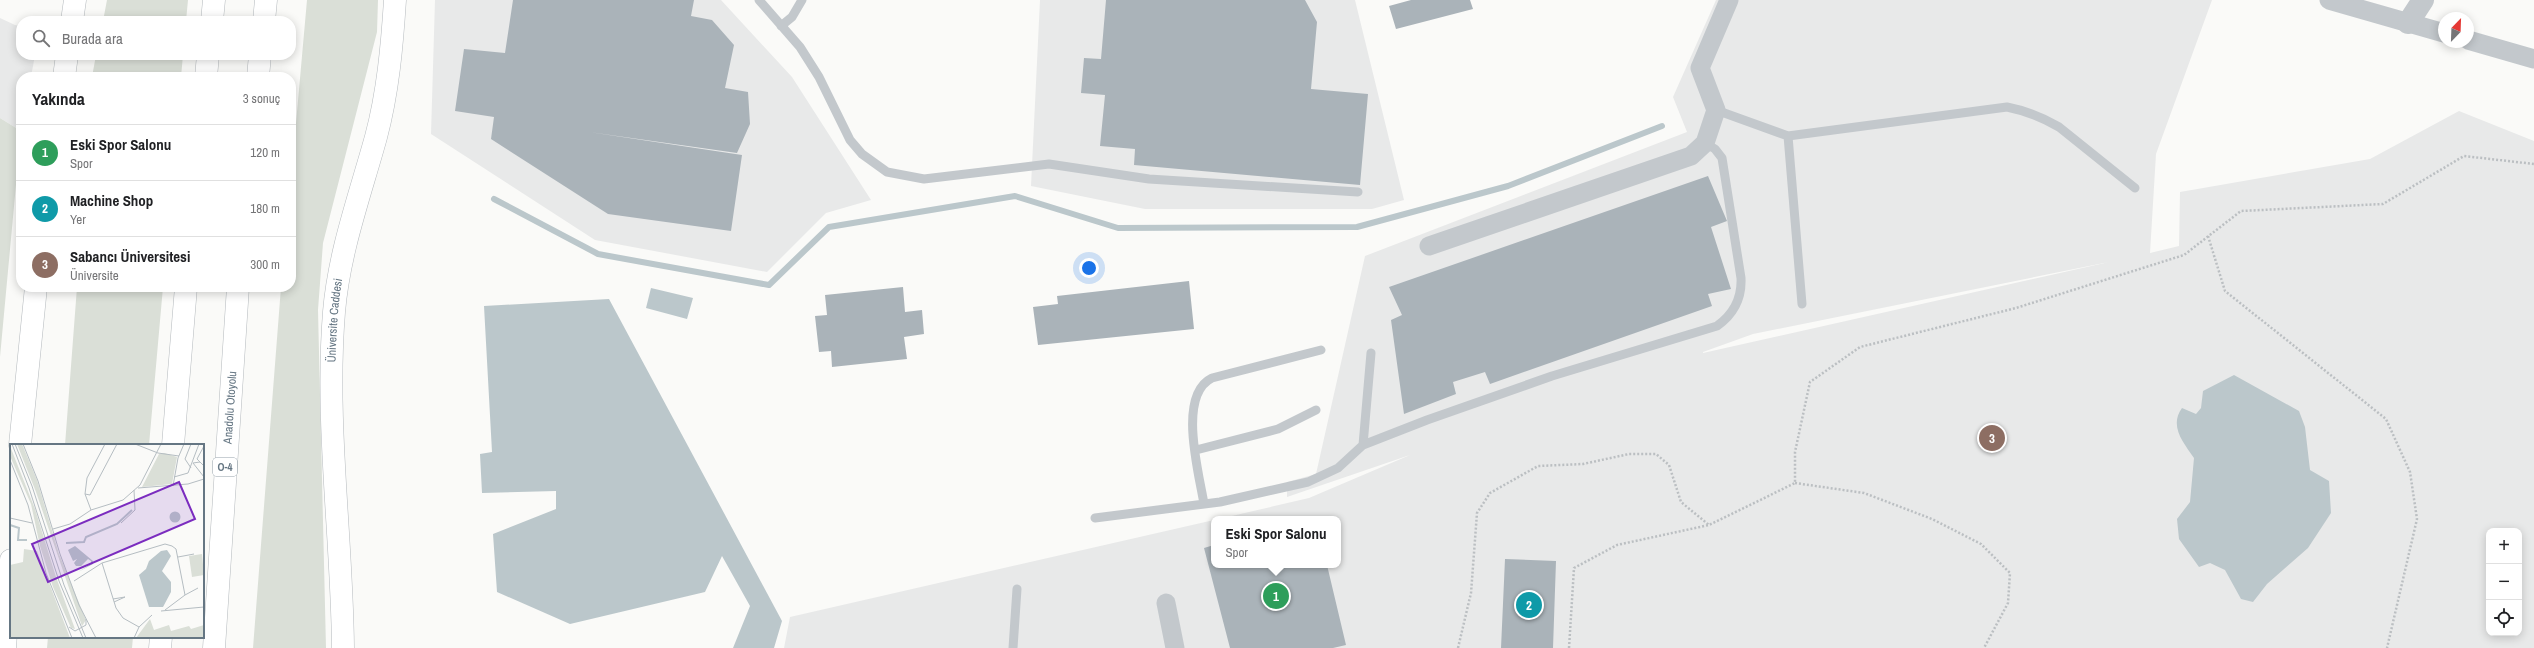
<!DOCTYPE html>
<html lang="tr">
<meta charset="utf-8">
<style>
body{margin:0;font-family:"Archivo Narrow",sans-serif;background:#f6f6f6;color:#202124}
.controls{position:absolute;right:12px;bottom:12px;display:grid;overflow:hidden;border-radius:8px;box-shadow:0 2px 10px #0003}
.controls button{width:36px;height:36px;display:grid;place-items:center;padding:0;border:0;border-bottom:1px solid #e0e0e0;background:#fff;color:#202124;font:20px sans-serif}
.compass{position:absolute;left:2438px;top:12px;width:36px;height:36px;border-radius:50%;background:#fff;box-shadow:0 2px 10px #0003;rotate:23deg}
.you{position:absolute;left:1089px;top:268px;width:14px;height:14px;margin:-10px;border:3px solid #fff;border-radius:50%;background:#1a73e8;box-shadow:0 0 0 6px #1a73e833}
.badge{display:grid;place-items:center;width:26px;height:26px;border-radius:50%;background:#e4572e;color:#fff;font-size:13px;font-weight:700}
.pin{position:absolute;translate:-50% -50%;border:2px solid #fff;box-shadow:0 1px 4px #0006}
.popup{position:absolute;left:1211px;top:516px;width:130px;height:52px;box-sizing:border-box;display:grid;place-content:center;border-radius:8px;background:#fff;filter:drop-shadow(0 1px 3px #0005);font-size:13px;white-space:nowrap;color:#757577}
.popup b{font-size:15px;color:#202124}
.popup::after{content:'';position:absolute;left:50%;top:100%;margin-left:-8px;border:8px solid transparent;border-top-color:#fff}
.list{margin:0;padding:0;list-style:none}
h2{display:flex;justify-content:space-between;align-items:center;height:52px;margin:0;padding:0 16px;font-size:17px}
h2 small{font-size:13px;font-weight:400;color:#757577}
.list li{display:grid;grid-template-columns:26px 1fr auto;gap:12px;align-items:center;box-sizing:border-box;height:56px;padding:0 16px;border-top:1px solid #e0e0e0}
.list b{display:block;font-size:15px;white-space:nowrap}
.list p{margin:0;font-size:13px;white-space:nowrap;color:#757577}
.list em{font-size:13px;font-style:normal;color:#757577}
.icon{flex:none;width:22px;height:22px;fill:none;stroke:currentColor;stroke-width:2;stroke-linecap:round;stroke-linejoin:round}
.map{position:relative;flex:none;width:2534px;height:648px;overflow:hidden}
.search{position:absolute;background:#fff;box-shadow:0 2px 10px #0003;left:16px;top:16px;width:280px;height:44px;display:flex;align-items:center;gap:10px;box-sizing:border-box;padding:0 14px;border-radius:16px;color:#757577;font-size:15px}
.panel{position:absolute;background:#fff;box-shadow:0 2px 10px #0003;left:16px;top:72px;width:280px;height:220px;border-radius:16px}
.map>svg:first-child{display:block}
.built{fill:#e8e9e9;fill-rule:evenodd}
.green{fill:#dadfd7}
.water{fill:#bbc7cb}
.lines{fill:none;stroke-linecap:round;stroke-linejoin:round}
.stream{stroke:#bbc7cb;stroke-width:6}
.building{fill:#aab3b9}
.primary-casing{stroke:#b5babe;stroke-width:23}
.motorway-casing{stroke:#b4b9bd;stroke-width:23}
.path{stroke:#bbbfc2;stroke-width:2.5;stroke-dasharray:2 2;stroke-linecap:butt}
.service{stroke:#c3c8cc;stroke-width:9}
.minor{stroke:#c3c8cc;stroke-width:19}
.tertiary{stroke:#c3c8cc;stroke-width:22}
.primary{stroke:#fff;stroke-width:22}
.motorway{stroke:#fff;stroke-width:22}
.labels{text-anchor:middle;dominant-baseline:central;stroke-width:4;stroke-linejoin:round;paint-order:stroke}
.shield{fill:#fff;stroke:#939fa8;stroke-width:1}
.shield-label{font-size:11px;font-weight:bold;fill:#657683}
.street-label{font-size:12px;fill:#657683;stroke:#fff}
.inset-river{fill:none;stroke:#bbc7cb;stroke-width:2}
.inset-road{fill:none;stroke:#b5bdc2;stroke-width:1}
.view{fill:#7b2cbf;fill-opacity:0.15;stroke:#7b2cbf;stroke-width:2}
.inset-edge{fill:none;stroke:#657683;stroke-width:2}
</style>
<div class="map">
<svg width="2534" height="648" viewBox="0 0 2534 648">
<rect width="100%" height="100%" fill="#fafaf8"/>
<!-- built -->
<path class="built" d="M435 0H721L792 77 871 200 826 213 767 272 595 240 431 134Z
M1040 0H1355L1404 200 1372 209H1145L1031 186Z
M1716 0H2212L2156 154 2150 253 2179 246 2180 192 2370 159 2459 111 2534 141V648H784L790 617 1214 520V565H1338V519H1219L1309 498 1410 455 1287 497V482L1316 474 1365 256 1687 132 1673 97ZM2109 262 1703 353V352L1753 334ZM2489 531H2519V633H2489Z
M0 18 15 25 21 26V55H35L31 77H21V131L0 118Z"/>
<!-- green -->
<path class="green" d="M107 0H188L186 21H103Z
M307 0H378L377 32 323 243 318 310 326 648H253L281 287H291V179Z
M96 55H183L181 77H92Z
M0 118 21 131 0 357Z
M77 287H163L149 445H65Z
M48 637H133L132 648H47Z"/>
<!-- water -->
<path class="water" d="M651 288 693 298 687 319 646 308Z
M609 299 782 621 774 648H733L750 606 722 556 705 592 570 624 497 592 493 534 556 509V491L482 493 480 454 492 452 484 306Z
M2234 375 2299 411 2305 427 2310 470 2329 481 2331 513 2308 548 2267 584 2253 602 2241 599 2225 570 2210 563 2199 567 2179 539 2177 519 2190 502 2194 458C2183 442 2169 426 2182 408L2196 414 2201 408 2203 391Z"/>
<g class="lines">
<!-- stream -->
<path class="stream" d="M494 199 598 254 769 285 829 227 1015 196 1118 228 1357 227 1508 186 1662 126"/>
</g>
<!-- building -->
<path class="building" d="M513 0H694L691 16 712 20 734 45 725 88 748 92 750 124 737 153 589 132 742 155 731 231 608 214 491 139 494 117 455 111 464 49 505 53Z
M1106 0H1305L1317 22 1311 89 1368 94 1360 185 1134 165 1135 149 1100 146 1105 95 1081 93 1084 58 1101 59Z
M1411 0H1470L1473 9 1396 29 1389 6Z
M1708 176 1727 221 1711 227 1731 289 1708 294 1712 306 1490 384 1485 372 1453 382 1456 394 1404 414 1391 320 1402 315 1389 287Z
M1189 281 1194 329 1038 345 1033 307 1058 304 1057 296Z
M903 287 905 312 922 310 924 334 904 337 907 359 832 367 831 351 819 352 815 316 827 315 825 295Z
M1214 545V565H1327L1346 645 1333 648H1230L1204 548Z
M1505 559 1556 561 1553 648H1501Z"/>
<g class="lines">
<defs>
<g id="primary">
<path d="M72 21 75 0"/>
<path d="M64 77 67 55"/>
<path d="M20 445 36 287"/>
<path d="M5 648 11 560"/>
<path id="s1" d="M343 648C342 537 325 423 334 312 339 252 360 195 376 137 388 92 392 46 395 0"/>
</g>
<g id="motorway">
<path d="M212 21 214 0"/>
<path d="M264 21 266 0"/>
<path d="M206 77 208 55"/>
<path d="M258 77 260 55"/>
<path d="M173 445 186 287"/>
<path d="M160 648 161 637"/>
<path id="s2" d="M214 648 238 287"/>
</g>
</defs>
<!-- primary casing -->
<use href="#primary" class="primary-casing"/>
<!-- motorway casing -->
<use href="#motorway" class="motorway-casing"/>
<!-- path -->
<path class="path" d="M2208 236 2225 291 2386 419 2410 472 2417 519 2387 648
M1795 483 1864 493 1932 519 1981 544 2010 573 2008 603 1984 648
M1458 648 1471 593 1477 513 1490 493 1538 466 1583 464 1629 454H1656L1669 465 1681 502 1709 525
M1569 648 1574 568 1617 545 1709 525 1795 483V452L1810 382 1860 347 2016 308 2184 255 2241 211 2383 204 2464 156 2534 164"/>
<!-- service -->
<path class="service" d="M759 0 800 47 819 77 850 140 862 154 887 172 924 179 1049 164 1149 179 1358 192
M781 26 792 17 802 0
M1716 110 1788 136 2007 107C2027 111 2042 117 2059 127L2135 188
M1788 136 1802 304
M1363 445 1371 353
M1196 450 1278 429 1316 410
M1204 504C1199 473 1177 395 1212 378L1321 350
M1095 518 1220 502 1308 482 1338 468 1363 445 1427 420 1552 376 1717 326C1734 314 1742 299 1741 278L1722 158 1715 149 1705 143
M1013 648 1017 589"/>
<!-- minor -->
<path class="minor" d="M2329 0 2444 33
M2468 40 2534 59
M1429 246 1691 156 1705 143 1716 110 1700 68 1729 0
M1166 603 1175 648"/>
<!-- tertiary -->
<path class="tertiary" d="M2408 23 2423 0"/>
<!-- primary -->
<use href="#primary" class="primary"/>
<!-- motorway -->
<use href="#motorway" class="motorway"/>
</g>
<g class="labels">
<!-- shield labels -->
<rect class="shield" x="213" y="458" width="24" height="18" rx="3"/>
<g class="shield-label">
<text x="225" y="467">O-4</text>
</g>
<!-- street labels -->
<g class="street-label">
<text stroke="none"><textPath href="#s1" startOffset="328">Üniversite Caddesi</textPath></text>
<text stroke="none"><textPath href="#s2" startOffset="241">Anadolu Otoyolu</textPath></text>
</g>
</g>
<!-- overview -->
<g transform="translate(10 444)">
<rect width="194" height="194" fill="#fafaf8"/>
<path d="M7 0H12L27 36 49 110 76 176 72 182 26 48ZM0 2 25 65 46 133 65 185 61 184 43 143 30 102 21 60 0 12ZM154 9 167 13 162 40 132 43 149 10ZM14 105 27 107 60 194H0V121L13 118ZM192 110 194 131 182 133 179 112ZM140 175 144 186 159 181 161 187 179 182 181 185 194 181V194H126Z" fill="#dadfd7"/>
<path d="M159.5 73a5.5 5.5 0 1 1 11 0a5.5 5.5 0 1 1-11 0ZM65 102 83 117V120L68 128 81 120V117L78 115 71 122H66L64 119 67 115 63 117 58 106ZM157 106 161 112 152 127 161 138V148L153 163H139L129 131 136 125 139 117 151 107Z" fill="#bbc7cb"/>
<path class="inset-river" d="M0 81 9 84 8 96H17M56 99 74 98 76 93 107 80 122 66"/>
<path class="inset-road" d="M2 0 19 44 49 137 73 194M5 0 22 42 54 141 76 194M13 0 28 37 50 110 69 161 86 194M125 0 148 9 169 12M194 2 187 15 194 22M0 16 18 61 36 129 62 194M190 18 183 19 194 33M181 24 175 15 181 0M164 33 178 29 189 0M163 42 168 14 174 0M128 44 178 40 194 35M75 50 80 51 107 0M81 66 75 50 77 34 95 0M0 74 22 79M111 79 125 66 124 46M43 85 60 80 81 66 113 56 130 41 151 0M168 113 184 110M92 119 155 100 162 102 166 105 175 151 155 166M64 137 92 119 106 164 113 174 129 183 142 171M175 151 188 144M103 155 115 153 104 158M151 167 194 163M59 183 65 187 76 181V175M124 194 129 183"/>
<path class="view" d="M169 38 185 75 38 138 22 100Z"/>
<rect width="194" height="194" class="inset-edge"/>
</g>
</svg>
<div class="controls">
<button>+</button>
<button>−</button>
<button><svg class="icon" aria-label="locate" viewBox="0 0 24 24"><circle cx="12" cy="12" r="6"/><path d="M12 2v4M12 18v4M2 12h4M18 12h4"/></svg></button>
</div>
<svg class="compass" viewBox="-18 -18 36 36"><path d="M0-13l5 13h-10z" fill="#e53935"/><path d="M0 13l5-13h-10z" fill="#757577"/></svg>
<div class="you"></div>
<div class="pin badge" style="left:1276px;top:596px;background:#2e9e5b">1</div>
<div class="popup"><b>Eski Spor Salonu</b>Spor</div>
<div class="pin badge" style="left:1529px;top:605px;background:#0f9aa8">2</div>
<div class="pin badge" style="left:1992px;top:438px;background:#8d6e63">3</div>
<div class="search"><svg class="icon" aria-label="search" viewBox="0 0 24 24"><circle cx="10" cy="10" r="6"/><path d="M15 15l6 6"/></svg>Burada ara</div>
<section class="panel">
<h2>Yakında<small>3 sonuç</small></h2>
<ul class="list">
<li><span class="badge" style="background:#2e9e5b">1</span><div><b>Eski Spor Salonu</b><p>Spor</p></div><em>120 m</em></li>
<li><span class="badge" style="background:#0f9aa8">2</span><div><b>Machine Shop</b><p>Yer</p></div><em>180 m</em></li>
<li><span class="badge" style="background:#8d6e63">3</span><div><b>Sabancı Üniversitesi</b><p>Üniversite</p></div><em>300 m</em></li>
</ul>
</section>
</div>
